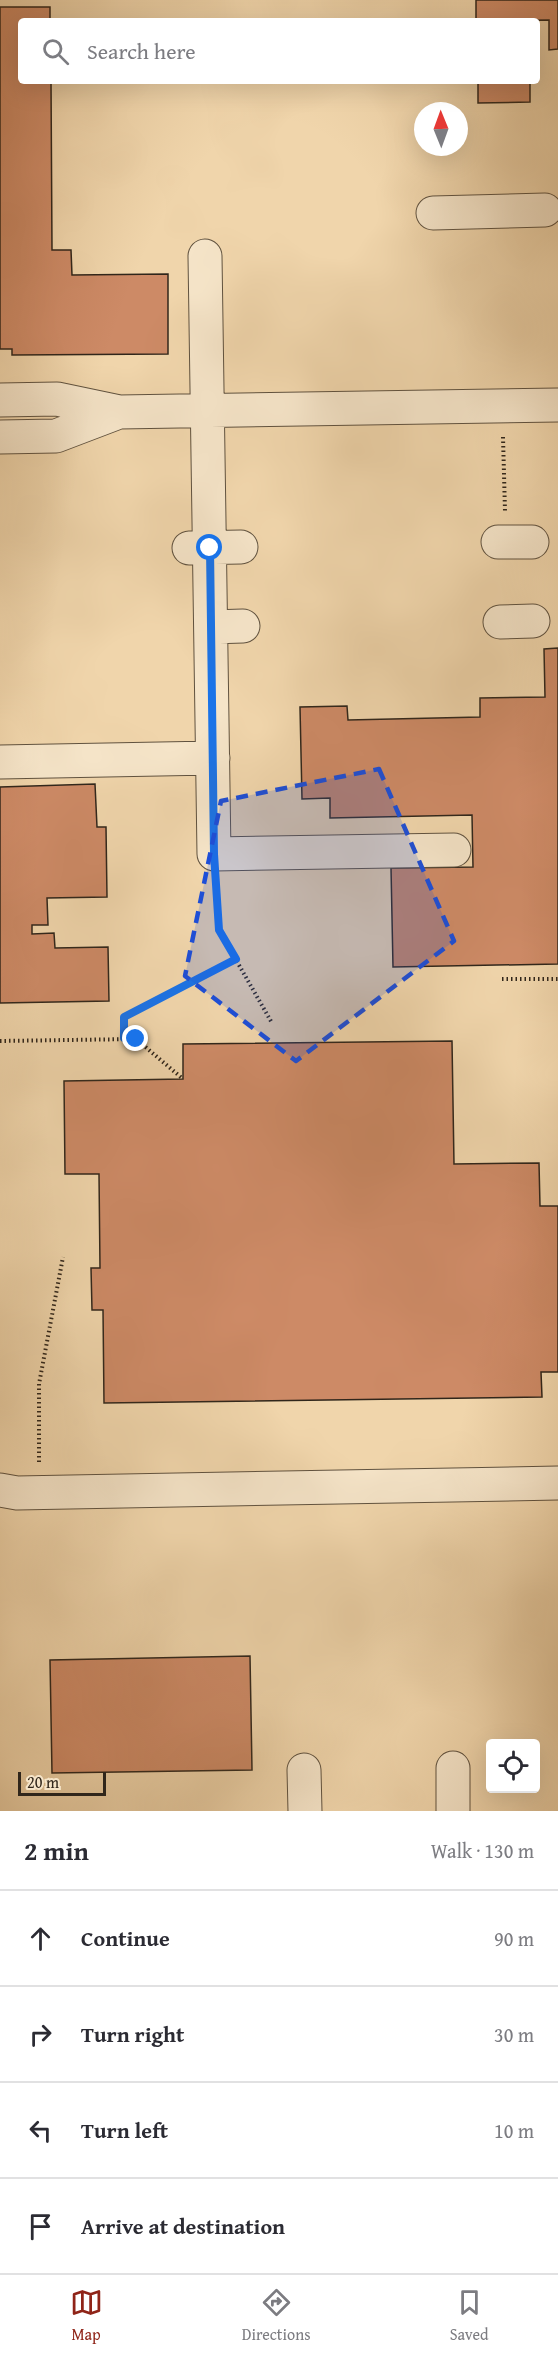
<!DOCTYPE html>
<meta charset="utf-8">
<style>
body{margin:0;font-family:"Gentium Book Plus",serif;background:#f2f2f3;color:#2b2b33}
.controls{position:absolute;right:18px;bottom:18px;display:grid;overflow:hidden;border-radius:6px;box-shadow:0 6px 24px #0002}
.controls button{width:54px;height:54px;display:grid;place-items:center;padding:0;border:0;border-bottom:2px solid #e1e1e2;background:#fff;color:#2b2b33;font:30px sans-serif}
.compass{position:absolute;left:414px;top:102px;width:54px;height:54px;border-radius:50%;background:#fff;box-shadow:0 6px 24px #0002;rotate:359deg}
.scale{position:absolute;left:18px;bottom:15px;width:88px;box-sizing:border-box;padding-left:6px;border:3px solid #30261b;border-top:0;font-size:16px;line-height:21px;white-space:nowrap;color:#30261b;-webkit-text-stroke:4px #f5e4c8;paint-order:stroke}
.stop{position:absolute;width:18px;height:18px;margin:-14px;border:4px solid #1a73e8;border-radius:50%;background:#fff}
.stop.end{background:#1a73e8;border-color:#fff;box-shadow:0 2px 6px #0008}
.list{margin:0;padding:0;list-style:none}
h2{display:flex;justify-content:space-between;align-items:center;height:78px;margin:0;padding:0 24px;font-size:26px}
h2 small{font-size:20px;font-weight:400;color:#7c7c81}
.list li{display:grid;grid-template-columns:39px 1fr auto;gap:18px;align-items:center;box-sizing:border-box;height:96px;padding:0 24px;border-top:2px solid #e1e1e2}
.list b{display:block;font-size:22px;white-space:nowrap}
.list em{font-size:20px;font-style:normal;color:#7c7c81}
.icon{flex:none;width:33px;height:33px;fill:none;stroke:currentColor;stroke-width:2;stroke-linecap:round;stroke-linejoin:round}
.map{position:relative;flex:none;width:558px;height:1811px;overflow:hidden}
.search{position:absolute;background:#fff;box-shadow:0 6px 24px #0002;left:18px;right:18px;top:18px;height:66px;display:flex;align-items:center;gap:15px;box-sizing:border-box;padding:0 21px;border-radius:6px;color:#7c7c81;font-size:22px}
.sheet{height:462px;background:#fff}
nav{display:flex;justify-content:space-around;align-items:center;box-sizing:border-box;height:84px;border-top:2px solid #e1e1e2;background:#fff;font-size:16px;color:#7c7c81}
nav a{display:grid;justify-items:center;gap:3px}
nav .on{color:#8f2418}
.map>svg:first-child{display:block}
.building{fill:#cd8a66;stroke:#30261b;stroke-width:1.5}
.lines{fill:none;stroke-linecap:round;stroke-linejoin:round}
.minor-casing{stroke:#60523f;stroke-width:35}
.path{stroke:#30261b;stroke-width:4;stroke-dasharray:1.5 3;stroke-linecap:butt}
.minor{stroke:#f5e4c8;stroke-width:33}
.route{stroke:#1a73e8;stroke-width:8}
.marked{fill:#1d4ed8;fill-opacity:0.2;stroke:#1d4ed8;stroke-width:4.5;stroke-dasharray:12 8;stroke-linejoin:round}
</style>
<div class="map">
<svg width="558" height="1811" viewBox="0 0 558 1811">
<rect width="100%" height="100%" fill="#f0d5ab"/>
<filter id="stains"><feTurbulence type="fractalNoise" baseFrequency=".00333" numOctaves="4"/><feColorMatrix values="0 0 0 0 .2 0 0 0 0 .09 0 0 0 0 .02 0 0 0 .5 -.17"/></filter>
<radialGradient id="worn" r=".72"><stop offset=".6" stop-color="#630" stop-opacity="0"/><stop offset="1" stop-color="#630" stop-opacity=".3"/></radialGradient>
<!-- building -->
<path class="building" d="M476 0H558V49L549 50V20L476 21Z
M0 7H50V21H21V81H51L52 250H71L72 275 168 274V354L12 355V349H0Z
M478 81H530V102L478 103Z
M558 648V964L393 967 391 868 473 867 472 815 330 818V798L302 799 300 707 347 706 348 720 480 717V698L545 697 544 649Z
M95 784 97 827H106L107 897 47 898 48 925H32V934L54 933 55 948 108 947 109 1001 0 1003V787Z
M452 1041 454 1164 539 1163 540 1206H558V1372H541L542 1397 104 1403 103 1310H92L91 1268H100L99 1174H65L64 1081 183 1079V1044Z
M250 1656 252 1770 52 1773 50 1660Z"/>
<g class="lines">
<defs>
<path id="minor" d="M433 213 545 210
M205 256 214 854 454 850
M0 400 57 399 119 412 558 405
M0 437 56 436 119 412
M498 542H532
M189 548 241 547
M500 622 533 621
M211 627 243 626
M0 762 213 758
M0 1490 17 1493 558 1483
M453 1768V1811
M304 1770 305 1811"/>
</defs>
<!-- minor casing -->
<use href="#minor" class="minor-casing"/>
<!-- path -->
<path class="path" d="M503 437 505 511
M216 885 219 930 272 1023
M502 979H558
M124 1038V1017L236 959
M0 1041 136 1039 183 1079
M39 1462V1384L63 1257"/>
<!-- minor -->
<use href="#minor" class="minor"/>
</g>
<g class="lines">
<!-- route -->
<path class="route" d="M136 1039 124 1038V1017L236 959 219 930 214 854 210 548"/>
</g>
<!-- marked area -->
<path class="marked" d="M379 769 454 941 296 1061 185 976 221 801Z"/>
<rect width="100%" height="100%" filter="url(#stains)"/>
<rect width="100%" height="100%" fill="url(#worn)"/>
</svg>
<div class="controls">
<button><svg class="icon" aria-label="locate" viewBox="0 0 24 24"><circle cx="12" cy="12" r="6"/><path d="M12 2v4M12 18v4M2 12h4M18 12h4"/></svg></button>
</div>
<svg class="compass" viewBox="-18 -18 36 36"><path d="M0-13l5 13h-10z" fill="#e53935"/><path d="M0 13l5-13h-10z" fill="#7c7c81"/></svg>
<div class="scale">20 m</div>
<div class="stop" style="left:210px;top:548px"></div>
<div class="stop end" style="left:136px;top:1039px"></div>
<div class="search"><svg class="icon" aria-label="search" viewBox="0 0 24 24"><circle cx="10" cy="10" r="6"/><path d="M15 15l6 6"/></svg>Search here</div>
</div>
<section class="sheet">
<h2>2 min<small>Walk · 130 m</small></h2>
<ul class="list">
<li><svg class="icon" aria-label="ahead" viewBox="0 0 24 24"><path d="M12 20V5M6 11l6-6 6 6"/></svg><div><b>Continue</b></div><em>90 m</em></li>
<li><svg class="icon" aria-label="right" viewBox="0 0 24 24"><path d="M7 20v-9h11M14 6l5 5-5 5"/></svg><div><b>Turn right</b></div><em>30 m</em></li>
<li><svg class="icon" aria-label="left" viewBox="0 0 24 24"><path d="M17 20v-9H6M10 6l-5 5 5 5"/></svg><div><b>Turn left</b></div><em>10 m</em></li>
<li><svg class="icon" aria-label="arrive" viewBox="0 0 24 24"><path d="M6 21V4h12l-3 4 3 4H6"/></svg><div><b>Arrive at destination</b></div></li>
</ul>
</section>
<nav>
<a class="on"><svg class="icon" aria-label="map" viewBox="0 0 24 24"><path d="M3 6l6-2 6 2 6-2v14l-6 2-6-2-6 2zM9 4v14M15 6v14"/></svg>Map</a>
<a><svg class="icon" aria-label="directions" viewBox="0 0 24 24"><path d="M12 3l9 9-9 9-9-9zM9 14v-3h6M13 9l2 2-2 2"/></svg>Directions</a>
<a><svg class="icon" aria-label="saved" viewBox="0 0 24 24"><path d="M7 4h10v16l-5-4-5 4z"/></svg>Saved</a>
</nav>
